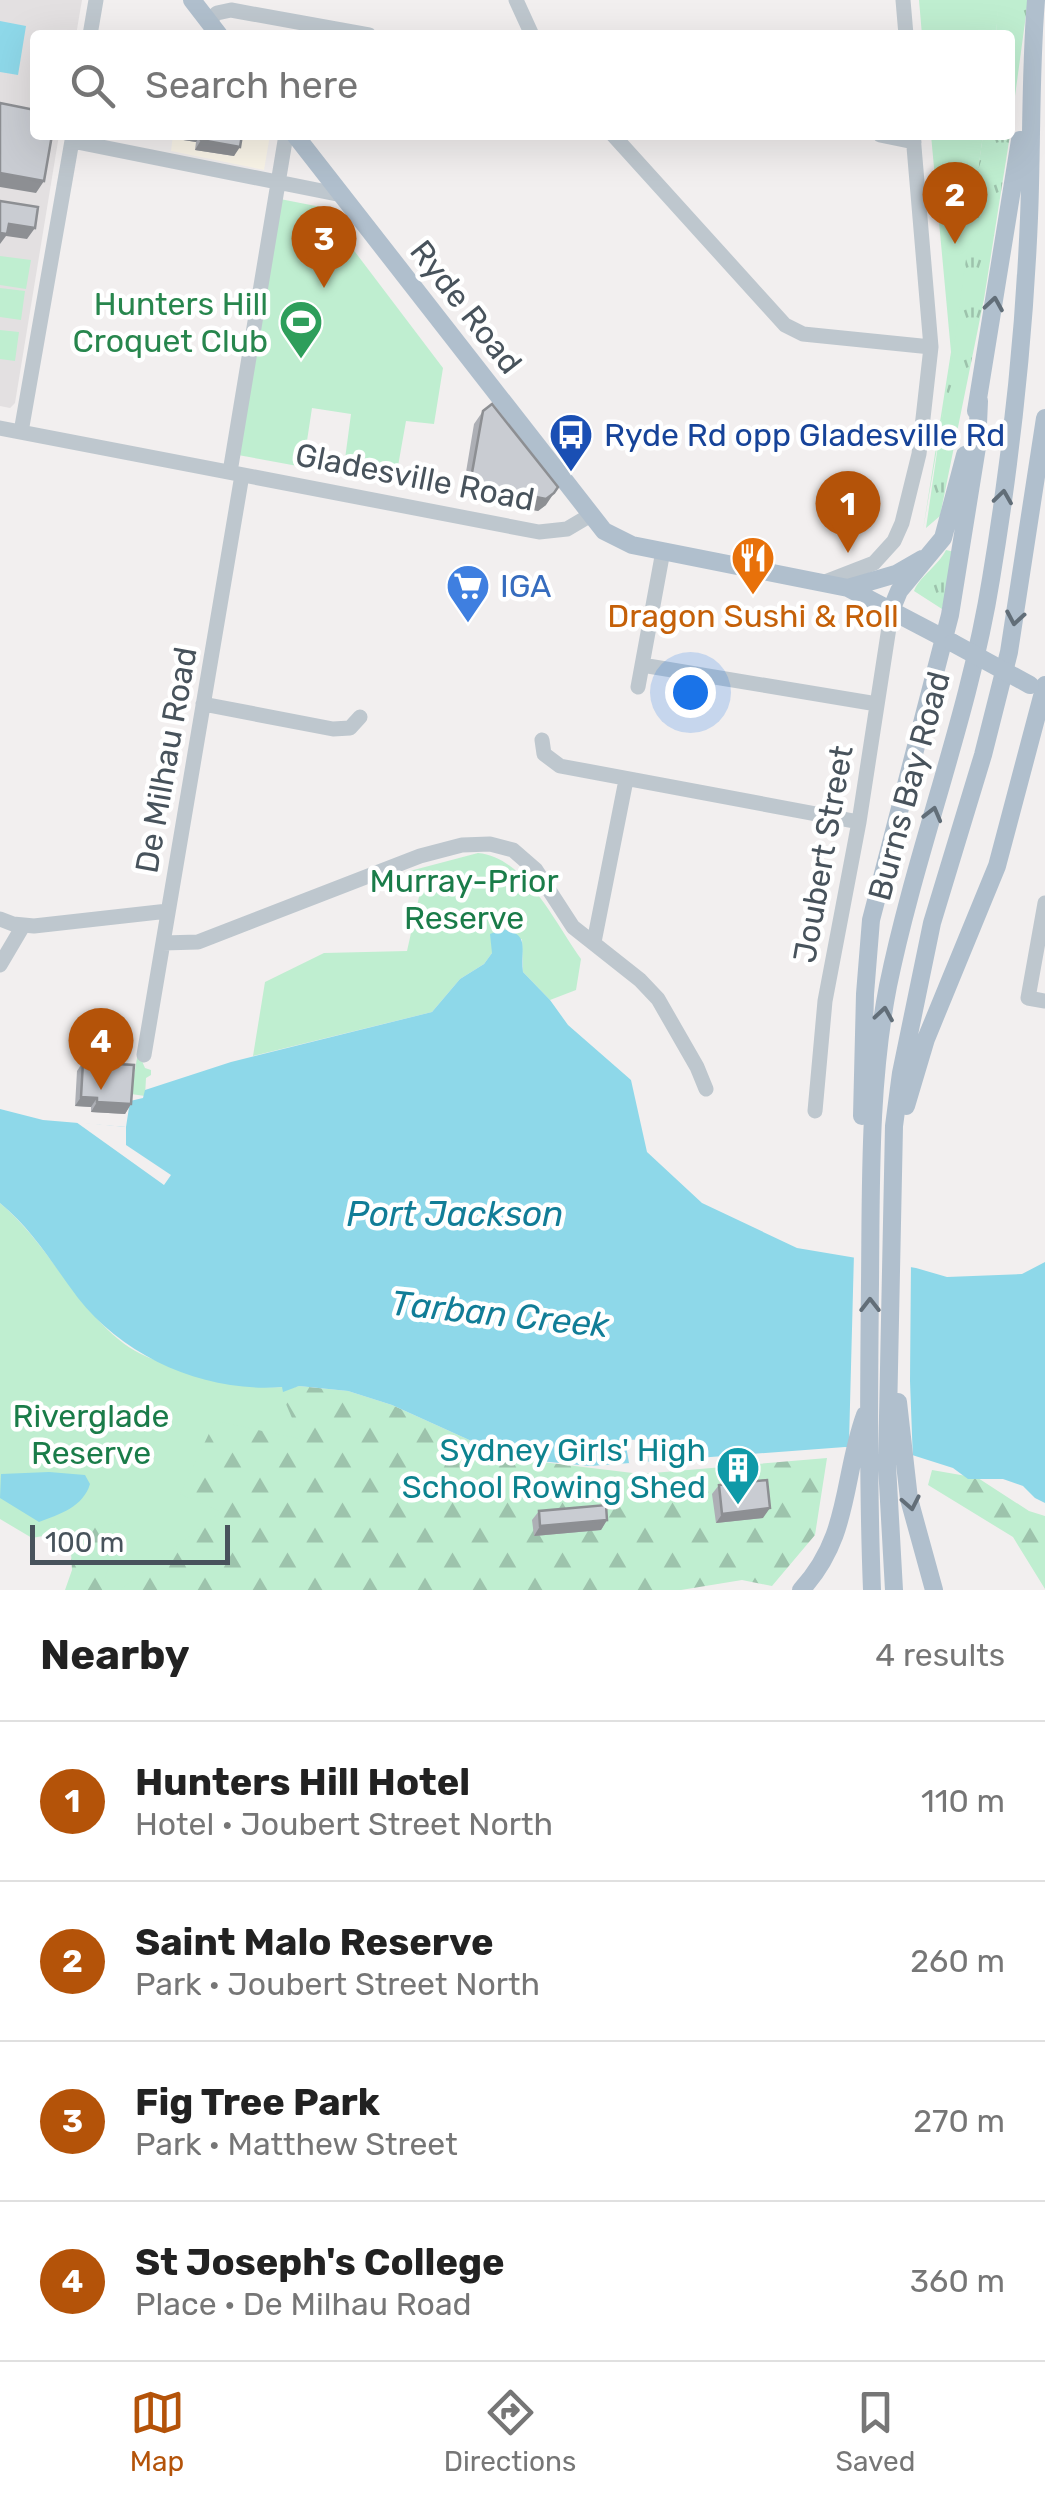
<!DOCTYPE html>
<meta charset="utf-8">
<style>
body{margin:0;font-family:Rubik,sans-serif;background:#f6f6f6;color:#222}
.scale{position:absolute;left:30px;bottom:25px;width:200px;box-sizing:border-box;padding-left:10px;border:5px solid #48535c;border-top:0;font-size:28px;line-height:35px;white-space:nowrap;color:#48535c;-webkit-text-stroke:8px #fff;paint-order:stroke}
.you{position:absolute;left:690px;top:692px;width:35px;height:35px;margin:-25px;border:8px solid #fff;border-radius:50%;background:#1a73e8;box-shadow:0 0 0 15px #1a73e833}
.badge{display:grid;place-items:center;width:65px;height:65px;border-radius:50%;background:#b45309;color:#fff;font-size:32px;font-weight:700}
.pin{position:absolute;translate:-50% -82px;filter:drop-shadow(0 2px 5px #0008)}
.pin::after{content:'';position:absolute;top:52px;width:35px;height:30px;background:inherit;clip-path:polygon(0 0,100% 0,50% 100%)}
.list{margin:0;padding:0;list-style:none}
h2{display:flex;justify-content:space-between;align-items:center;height:130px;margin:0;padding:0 40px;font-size:42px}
h2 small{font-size:32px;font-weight:400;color:#767676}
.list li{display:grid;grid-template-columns:65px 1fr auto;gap:30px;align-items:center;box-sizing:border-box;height:160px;padding:0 40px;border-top:2px solid #e0e0e0}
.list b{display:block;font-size:38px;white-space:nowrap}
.list p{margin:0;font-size:32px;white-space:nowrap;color:#767676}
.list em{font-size:32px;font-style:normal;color:#767676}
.icon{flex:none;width:55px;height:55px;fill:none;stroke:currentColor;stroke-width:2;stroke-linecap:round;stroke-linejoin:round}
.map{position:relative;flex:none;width:1045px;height:1590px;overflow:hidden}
.search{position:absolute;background:#fff;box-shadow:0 10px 40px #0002;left:30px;right:30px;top:30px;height:110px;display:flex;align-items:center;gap:25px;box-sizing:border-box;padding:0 35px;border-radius:10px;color:#767676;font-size:38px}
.sheet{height:770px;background:#fff}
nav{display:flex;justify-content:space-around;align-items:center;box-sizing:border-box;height:140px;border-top:2px solid #e0e0e0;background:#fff;font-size:28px;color:#767676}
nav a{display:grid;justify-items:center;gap:5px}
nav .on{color:#b45309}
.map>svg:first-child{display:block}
.commercial{fill:#fbf6e9}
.education{fill:#e3e0e1}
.grass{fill:url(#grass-tufts)}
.forest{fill:url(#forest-firs)}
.green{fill:#bfeed0}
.water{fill:#8ed8e9}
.pier{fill:#f2efef}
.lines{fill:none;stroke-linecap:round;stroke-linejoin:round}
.minor{stroke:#bec7ce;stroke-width:15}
.major{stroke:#b0bfcd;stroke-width:18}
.major-bridge{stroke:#b0bfcd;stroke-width:18}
.wall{fill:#adafb5}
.shaded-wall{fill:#8d8f93}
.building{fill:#c9ccd2;stroke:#8d8f93;stroke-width:2.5}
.oneway{stroke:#626e78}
.labels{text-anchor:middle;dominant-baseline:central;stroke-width:9;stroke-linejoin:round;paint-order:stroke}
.leisure-label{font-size:32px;fill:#27864d;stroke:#fff;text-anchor:end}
.street-label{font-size:32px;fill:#48535c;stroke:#fff}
.transit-label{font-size:32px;fill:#164399;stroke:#fff;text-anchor:start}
.shop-label{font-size:32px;fill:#366cbe;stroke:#fff;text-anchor:start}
.food-label{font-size:32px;fill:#c56008;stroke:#fff}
.park-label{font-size:32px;fill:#1a7c49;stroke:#fff}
.culture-label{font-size:32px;fill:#0d838f;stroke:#fff;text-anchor:end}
.water-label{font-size:35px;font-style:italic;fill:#117d97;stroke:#fff}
</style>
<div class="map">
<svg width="1045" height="1590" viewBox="0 0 1045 1590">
<defs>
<pattern id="grass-tufts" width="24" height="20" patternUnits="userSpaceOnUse" patternTransform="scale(2.5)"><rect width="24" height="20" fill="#bfeed0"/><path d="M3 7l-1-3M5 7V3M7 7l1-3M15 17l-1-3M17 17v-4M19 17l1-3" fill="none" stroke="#9dc3ac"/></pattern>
<pattern id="forest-firs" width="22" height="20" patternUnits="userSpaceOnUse" patternTransform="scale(2.5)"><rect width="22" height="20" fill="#bfeed0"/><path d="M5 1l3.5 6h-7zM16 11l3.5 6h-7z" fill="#9dc3ac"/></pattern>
</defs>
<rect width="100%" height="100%" fill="#f2efef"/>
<!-- commercial -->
<path class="commercial" d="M173 135H270L264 170 171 151Z"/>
<!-- education -->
<path class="education" d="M0 0H82L76 35H35V135H59L15 403 10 408 0 406Z"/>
<!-- grass -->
<path class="grass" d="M998 0H1028L1010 133V35H996Z
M983 135H1010L984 299 940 516 926 528Z
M946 550 955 552 942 609 914 591C920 576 938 566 946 550Z"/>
<!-- forest -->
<path class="forest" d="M299 1386 348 1391 392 1405 509 1458 641 1474 827 1458 815 1535 772 1586 742 1580 681 1590H65L72 1570 66 1466 151 1425Z
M932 1470 978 1478 1029 1511 1045 1516V1589L1013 1537 928 1485Z"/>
<!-- green -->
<path class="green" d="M919 0H999L996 35H922Z
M931 135H983L952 361 923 530 951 352Z
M280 199 321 207 443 368 434 424 406 421 395 483 343 474 351 414 312 408 303 467 238 455Z
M0 256 31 260 26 289 0 285Z
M0 288 25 291 21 320 0 317Z
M0 330 19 332 15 361 0 359Z
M478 853C525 857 555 923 581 959L576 990 550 1000 523 972 522 939 492 953 484 964 460 979 432 1012 253 1056 265 982 324 953 407 951 423 879 406 872Z
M138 1052 145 1068 151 1070V1075L146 1078 145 1096 131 1094Z
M0 1203C51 1245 85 1326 141 1354 159 1363 181 1367 200 1372 228 1380 253 1389 283 1387V1397L301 1439 215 1421 180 1494 221 1512 120 1590H102L121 1522 32 1538 0 1519Z"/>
<!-- water -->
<path class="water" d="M0 21 26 26 18 75 0 72Z
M502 929C531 934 520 948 523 972L550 1000 568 1025 631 1080 647 1152 702 1203 797 1248 916 1268 947 1277 1022 1274 1045 1262V1503L1035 1498 1023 1486 1003 1479H968L953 1468 909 1454 845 1447 590 1466 509 1458 392 1405 348 1391 299 1386 283 1392 282 1387C206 1393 125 1358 78 1298 53 1265 33 1230 0 1203V1109L43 1120 126 1127 130 1101 143 1098 145 1090 231 1062 432 1012 460 979 484 964 492 953 490 934Z
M49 1472 85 1475 90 1484C83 1507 60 1514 39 1522L0 1498 1 1474Z"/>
<!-- pier -->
<path class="pier" d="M76 1122 126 1127V1145L171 1175 164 1185Z
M854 1253 911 1262 910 1381 913 1461 869 1453 849 1443Z
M651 1439 648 1463H629L625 1440Z"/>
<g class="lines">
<!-- minor -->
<path class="minor" d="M516 0 532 35
M903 0 906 35
M208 21 217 13 231 10 369 35
M90 35 96 0
M613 135 785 325 803 334 931 347
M880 135 914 142
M72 141 342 195
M0 428 539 532 567 529 589 516
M21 432 73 135
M230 472 286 135
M825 582 874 563 894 541 902 523 919 454 931 347 913 135
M642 665 877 704
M638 687 663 551
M203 704 333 729 350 728 360 717
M542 740 544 754 560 766 859 822
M1045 903 1028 998 1045 1001
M0 919 13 924 34 926 168 911
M594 942 626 780
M163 943 198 942 420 856 462 845 490 844 513 850 536 870 573 927 640 980 658 999 697 1067 706 1089
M0 965 23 926
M144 1055 242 475
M815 1111 825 1001 859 822 892 608"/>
<!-- major -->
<path class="major" d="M192 0 219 35
M295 135 604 531 632 545 848 588 953 643
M976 411 1020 140
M848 588 896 574 922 559
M892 608 899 591 943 538 965 455
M906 1106 926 1039 997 866 1045 685
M862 1116 865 994 871 920 950 615 977 447 979 401
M898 1402 909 1499 934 1590
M801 1590C851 1536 842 1478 865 1415
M872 1590C868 1488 869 1386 870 1283 871 1184 869 1083 888 986 916 849 969 717 991 579 1011 459 1024 339 1029 218 1032 145 1030 73 1036 0
M894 1590 887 1465 894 1126 901 1073 932 923 983 755 1009 652 1045 418"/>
<!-- major-bridge -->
<path class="major-bridge" d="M953 643 1030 685"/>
</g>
<!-- wall -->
<path class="wall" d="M178 135H242L234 156 195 150 196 142 177 139Z
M483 411 546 505 538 511 462 496 474 424Z
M83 1062 131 1104 125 1114 91 1112V1107L75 1106 77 1071Z
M719 1485 763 1518 716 1523 712 1494Z
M539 1511 607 1520 601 1530 534 1536 532 1520Z"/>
<!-- shaded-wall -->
<path class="shaded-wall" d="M180 135H201L196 142 177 139Z
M201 140 240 147 234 156 195 150Z
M0 173 44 181 36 193 0 187Z
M9 224 35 228 27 239 6 236 0 244V233Z
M470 484 554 493 546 505 538 511 462 496Z
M81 1097 97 1098 91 1107 75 1106Z
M97 1102 131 1104 125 1114 91 1112Z
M770 1508 763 1518 716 1523 722 1514Z
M607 1520 601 1530 534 1536 540 1526Z"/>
<!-- building -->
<path class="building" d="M0 103 35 110V135H52L44 181 0 173Z
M202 135H242L240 147 201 140Z
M0 201 38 207 35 228 9 224 7 234 0 233Z
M492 404 558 487 554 493 546 499 470 484 483 411Z
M83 1062 134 1065 131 1104 97 1102V1098L81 1097Z
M767 1480 770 1508 722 1514 719 1485Z
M606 1505 607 1520 540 1526 539 1511Z"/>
<!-- one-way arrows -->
<defs><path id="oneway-chevron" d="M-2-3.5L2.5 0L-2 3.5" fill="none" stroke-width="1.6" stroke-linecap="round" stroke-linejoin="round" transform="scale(2.5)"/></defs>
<g class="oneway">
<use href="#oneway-chevron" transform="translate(994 304) rotate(-81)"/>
<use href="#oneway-chevron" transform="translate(1003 497) rotate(-82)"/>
<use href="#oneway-chevron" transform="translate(1015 618) rotate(100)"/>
<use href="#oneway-chevron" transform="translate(933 814) rotate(-75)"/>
<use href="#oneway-chevron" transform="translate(884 1014) rotate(-81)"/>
<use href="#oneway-chevron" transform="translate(870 1305) rotate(-90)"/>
<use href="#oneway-chevron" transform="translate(911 1503) rotate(79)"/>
</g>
<!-- icons -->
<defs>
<symbol id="stadium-pin" viewBox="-11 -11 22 30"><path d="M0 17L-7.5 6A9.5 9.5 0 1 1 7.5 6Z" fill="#2e9e5b" stroke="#fff"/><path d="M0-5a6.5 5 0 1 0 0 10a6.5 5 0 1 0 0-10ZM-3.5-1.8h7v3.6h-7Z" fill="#fff"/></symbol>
<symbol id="bus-pin" viewBox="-11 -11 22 30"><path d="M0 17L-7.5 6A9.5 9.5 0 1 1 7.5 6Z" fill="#1a4fb4" stroke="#fff"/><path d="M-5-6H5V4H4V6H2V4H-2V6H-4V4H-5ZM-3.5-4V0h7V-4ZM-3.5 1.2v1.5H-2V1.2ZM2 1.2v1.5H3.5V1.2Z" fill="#fff"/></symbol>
<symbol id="restaurant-pin" viewBox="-11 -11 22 30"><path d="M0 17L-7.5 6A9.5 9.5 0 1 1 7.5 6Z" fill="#e8710a" stroke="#fff"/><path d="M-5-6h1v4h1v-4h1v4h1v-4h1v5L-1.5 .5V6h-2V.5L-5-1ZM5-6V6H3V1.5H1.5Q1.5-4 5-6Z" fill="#fff"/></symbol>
<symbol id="supermarket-pin" viewBox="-11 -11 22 30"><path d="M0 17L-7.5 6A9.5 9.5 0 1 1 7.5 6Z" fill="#3f7fe0" stroke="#fff"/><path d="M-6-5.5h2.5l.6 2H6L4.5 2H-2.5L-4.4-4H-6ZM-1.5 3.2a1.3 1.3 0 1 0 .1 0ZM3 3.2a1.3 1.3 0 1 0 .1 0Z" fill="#fff"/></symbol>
<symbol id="building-pin" viewBox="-11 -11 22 30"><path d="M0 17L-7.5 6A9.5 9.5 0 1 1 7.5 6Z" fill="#0f9aa8" stroke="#fff"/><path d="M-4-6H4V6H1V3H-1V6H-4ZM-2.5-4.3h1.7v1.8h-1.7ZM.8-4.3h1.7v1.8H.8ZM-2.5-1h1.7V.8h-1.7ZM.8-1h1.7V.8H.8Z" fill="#fff"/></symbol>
</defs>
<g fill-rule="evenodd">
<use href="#stadium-pin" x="276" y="297" width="50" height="68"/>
<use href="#bus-pin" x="546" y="410" width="50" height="68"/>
<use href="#restaurant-pin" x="728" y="533" width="50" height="68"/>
<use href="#supermarket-pin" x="443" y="561" width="50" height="68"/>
<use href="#building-pin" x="713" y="1443" width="50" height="68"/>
</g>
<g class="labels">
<!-- leisure labels -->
<g class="leisure-label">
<text x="268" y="304">Hunters Hill<tspan x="268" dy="37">Croquet Club</tspan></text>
</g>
<!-- street labels -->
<g class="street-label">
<text transform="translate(466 307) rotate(52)">Ryde Road</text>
<text transform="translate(415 477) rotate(11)">Gladesville Road</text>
<text transform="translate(166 760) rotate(-80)">De Milhau Road</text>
<text transform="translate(909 786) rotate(-75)">Burns Bay Road</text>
<text transform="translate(823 854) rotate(-80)">Joubert Street</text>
</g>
<!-- transit labels -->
<g class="transit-label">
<text x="604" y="435">Ryde Rd opp Gladesville Rd</text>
</g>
<!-- shop labels -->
<g class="shop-label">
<text x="500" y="586">IGA</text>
</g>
<!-- food labels -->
<g class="food-label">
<text x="753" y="616">Dragon Sushi &amp; Roll</text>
</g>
<!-- park labels -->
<g class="park-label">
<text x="464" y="881">Murray-Prior<tspan x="464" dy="37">Reserve</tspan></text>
<text x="91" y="1416">Riverglade<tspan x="91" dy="37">Reserve</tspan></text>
</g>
<!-- culture labels -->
<g class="culture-label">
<text x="706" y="1450">Sydney Girls' High<tspan x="706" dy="37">School Rowing Shed</tspan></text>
</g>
<!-- water labels -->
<g class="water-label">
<text x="455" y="1214">Port Jackson</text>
<text transform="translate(500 1314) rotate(6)">Tarban Creek</text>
</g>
</g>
</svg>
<div class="scale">100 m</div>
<div class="you"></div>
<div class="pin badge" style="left:848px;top:553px">1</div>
<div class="pin badge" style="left:955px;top:244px">2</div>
<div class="pin badge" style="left:324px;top:288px">3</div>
<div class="pin badge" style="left:101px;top:1090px">4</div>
<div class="search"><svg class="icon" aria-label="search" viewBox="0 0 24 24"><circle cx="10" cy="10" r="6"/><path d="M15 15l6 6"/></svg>Search here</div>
</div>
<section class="sheet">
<h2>Nearby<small>4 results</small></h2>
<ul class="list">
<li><span class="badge">1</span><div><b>Hunters Hill Hotel</b><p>Hotel · Joubert Street North</p></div><em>110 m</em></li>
<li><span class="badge">2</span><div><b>Saint Malo Reserve</b><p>Park · Joubert Street North</p></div><em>260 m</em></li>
<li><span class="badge">3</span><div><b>Fig Tree Park</b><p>Park · Matthew Street</p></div><em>270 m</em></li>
<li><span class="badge">4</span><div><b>St Joseph's College</b><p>Place · De Milhau Road</p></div><em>360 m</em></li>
</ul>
</section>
<nav>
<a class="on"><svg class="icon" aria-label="map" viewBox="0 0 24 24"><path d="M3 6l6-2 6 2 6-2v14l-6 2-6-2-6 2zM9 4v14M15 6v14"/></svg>Map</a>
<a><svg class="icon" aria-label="directions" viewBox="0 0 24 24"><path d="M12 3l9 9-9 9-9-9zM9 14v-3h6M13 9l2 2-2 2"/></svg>Directions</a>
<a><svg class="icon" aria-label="saved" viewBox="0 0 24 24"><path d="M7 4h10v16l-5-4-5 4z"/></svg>Saved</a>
</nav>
